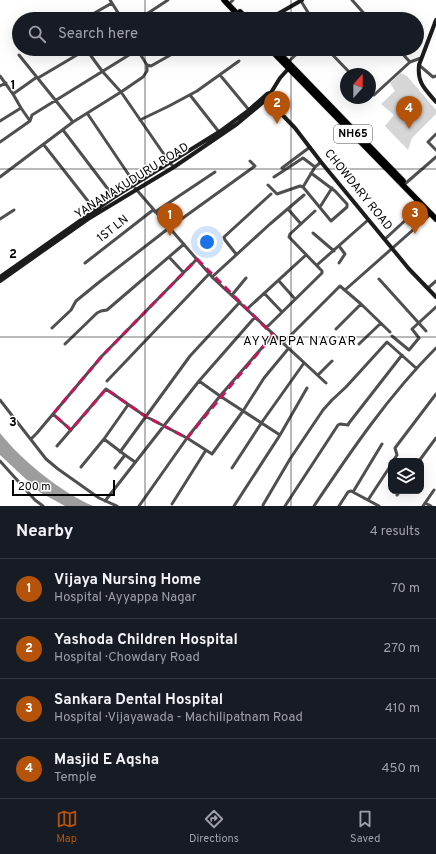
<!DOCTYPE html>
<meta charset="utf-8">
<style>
body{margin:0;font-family:Overpass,sans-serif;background:#242831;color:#f1f3f6}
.controls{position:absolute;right:12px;bottom:12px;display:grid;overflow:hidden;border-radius:8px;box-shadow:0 4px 16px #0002}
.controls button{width:36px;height:36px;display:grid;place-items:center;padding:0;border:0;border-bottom:1px solid #363941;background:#171b24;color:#f1f3f6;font:20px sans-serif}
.compass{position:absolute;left:340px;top:68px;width:36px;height:36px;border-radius:50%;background:#171b24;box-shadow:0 4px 16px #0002;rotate:21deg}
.scale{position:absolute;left:12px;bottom:10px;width:103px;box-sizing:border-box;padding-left:4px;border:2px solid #000;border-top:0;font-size:11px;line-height:14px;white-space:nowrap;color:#000;-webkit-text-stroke:3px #fff;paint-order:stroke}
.you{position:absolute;left:207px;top:242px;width:14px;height:14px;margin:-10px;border:3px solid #fff;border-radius:50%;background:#1a73e8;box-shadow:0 0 0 6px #1a73e833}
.badge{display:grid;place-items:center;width:26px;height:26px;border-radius:50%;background:#b45309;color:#fff;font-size:13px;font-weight:700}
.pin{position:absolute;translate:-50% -33px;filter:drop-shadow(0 1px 2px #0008)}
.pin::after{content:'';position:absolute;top:21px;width:14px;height:12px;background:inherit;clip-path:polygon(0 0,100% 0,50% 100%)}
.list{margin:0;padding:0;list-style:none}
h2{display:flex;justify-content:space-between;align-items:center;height:52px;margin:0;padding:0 16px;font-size:17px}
h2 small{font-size:13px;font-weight:400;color:#9ea1a6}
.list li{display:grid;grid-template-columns:26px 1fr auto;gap:12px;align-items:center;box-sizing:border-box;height:60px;padding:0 16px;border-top:1px solid #363941}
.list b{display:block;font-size:15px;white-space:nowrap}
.list p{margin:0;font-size:13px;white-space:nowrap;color:#9ea1a6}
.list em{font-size:13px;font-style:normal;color:#9ea1a6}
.icon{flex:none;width:22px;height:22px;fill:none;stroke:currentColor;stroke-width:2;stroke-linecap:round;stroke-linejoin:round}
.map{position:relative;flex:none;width:436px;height:506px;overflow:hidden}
.search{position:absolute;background:#171b24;box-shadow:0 4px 16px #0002;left:12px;right:12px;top:12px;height:44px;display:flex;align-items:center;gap:10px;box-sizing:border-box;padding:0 14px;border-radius:22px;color:#9ea1a6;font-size:15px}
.sheet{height:292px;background:#171b24}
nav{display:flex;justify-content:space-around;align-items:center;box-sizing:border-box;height:56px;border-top:1px solid #363941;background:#171b24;font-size:11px;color:#9ea1a6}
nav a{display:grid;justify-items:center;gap:2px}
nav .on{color:#b45309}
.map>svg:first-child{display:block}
.green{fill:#d6d6d6}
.water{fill:#9d9d9d}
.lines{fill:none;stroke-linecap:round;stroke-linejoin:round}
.highway-casing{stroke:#dbdbdb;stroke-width:7}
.street{stroke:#4f4f4f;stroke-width:3}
.secondary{stroke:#1c1c1c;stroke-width:4}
.highway{stroke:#000;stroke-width:5.5}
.marked{fill:none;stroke:#c2185b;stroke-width:3;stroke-dasharray:8 5;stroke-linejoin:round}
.grid{fill:none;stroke:#000;stroke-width:1;stroke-opacity:0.55}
.labels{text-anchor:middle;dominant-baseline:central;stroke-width:3;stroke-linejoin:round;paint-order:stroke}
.shield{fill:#fff;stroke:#4c4c4c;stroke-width:1}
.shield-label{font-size:11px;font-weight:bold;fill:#000}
.street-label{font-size:12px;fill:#000;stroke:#fff}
.neighbourhood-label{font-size:13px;letter-spacing:1px;fill:#000;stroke:#fff}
.grid-label{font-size:13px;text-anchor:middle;font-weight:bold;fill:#000;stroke:#fff;stroke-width:3;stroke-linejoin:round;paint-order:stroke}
</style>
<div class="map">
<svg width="436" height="506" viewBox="0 0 436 506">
<rect width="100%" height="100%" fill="#fff"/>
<!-- green -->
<path class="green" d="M401 73 407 76 436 110V114L412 138 408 150 385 126 394 115 381 104 395 91 390 83Z"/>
<!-- water -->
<path class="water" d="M0 433C22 461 61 492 93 506H65L41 493 0 455Z"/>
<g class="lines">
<defs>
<path id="highway" d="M224 0 242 19
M240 12 247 19
M270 49 436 219
M281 55 403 181"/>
</defs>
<!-- highway casing -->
<use href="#highway" class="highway-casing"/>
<!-- street -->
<path class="street" d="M110 0 122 19
M352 0 369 19
M301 1 312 19
M231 2 233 0
M84 19 112 3
M139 19 168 0
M224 19 234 11
M86 49 102 71 121 92 170 163 174 167
M137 49 147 65 151 66 181 49
M327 49 351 74
M398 49 410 62 421 58
M288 62 302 49
M419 65 433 77 436 76
M220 75 249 110
M0 76 13 94 21 108 0 121
M38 78 87 49
M0 86 6 83
M13 94 37 77
M370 94 374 95 410 62
M190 95 219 132
M21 108 30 121
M87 113 135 184
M140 120 169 106 197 91 239 61
M73 122 121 92 143 77 147 71V65
M63 130 114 197
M436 134 428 142 436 150
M0 142 30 121 32 115 137 50
M44 145 95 210
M282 168 310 147
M0 177 73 122 19 55
M274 177 303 158 315 167
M406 183 436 157
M268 185 277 194 300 186 303 187
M303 187 331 221 347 207V204L335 191 311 173
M303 187 315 167 321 162
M135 188 213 278 326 383
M320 207 332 188
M288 209 301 224
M155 212 215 172
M0 219 14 210
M313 233 334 251
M385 239 422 205
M339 246 345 254 339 263
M236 254 225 240 224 237 271 194
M169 257 183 272
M85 263 153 210
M317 265 368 220
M212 277 270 224 304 195
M379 279 426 331
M279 281 295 299
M428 288 436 281
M345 290 431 214
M264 293 282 312
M232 295 246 278
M247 309 306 255
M52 328 71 310 76 301 98 283 169 228 255 166 250 161
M266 328 322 273V271L289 237 290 234 315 211
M336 329 361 304
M392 336 409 350 419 338 412 329 436 307
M65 344 97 313 101 311 107 310 184 244
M282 344 340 286 361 304 390 332
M359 344 381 323
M318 375 332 361
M107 381 209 274
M199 381 220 396 280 435
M0 400 46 459 58 469 99 498 117 506
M53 414 71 430
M31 439 37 433 102 356 197 259
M104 439 125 455 115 468
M57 446 106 389 145 416 187 438 212 454 243 411 264 378 288 349
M120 452 190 356 240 302
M125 455 135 462
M0 461 35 500 43 506
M393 461 397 455 395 448 436 394
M419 461 436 438
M81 467 104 439 128 405
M232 468 262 422 304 363
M353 492 382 444
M397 495 400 491
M368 500 391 465
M105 501 199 381 255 317
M425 503 431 506
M172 504 206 450
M263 505 290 459 323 410 332 400 346 387 387 342 416 368
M139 506 187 438 220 396 273 335
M234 506 280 435 307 388
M285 506 338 425 340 424 348 425 349 423 402 355
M314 506C351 451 389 395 436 348
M339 506 348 492 351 491 379 506
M423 506 434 490"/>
<!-- secondary -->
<path class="secondary" d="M272 19 276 15 302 0
M436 20 419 65C417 83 425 89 436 102
M266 98 295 128 321 162 409 269 436 297
M0 277 114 197 219 132 249 110 267 94 270 93
M0 281 88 219 174 167 237 124 267 99 280 78 289 68"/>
<!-- highway -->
<use href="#highway" class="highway"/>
</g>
<!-- marked area -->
<path class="marked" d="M197 259 273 335 187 438 145 416 106 389 71 430 53 414 102 356Z"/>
<!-- grid -->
<path class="grid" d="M145 0V19M291 0V19M145 49V506M291 49V506M0 169H436M0 337H436"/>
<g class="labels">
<!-- shield labels -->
<rect class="shield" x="334" y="125" width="38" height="18" rx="3"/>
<g class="shield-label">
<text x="353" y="134">NH65</text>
</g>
<!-- street labels -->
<g class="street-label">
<text transform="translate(132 181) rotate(-32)">YANAMAKUDURU ROAD</text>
<text transform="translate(358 190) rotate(51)">CHOWDARY ROAD</text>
<text transform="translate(113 229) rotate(-38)">1ST LN</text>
</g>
<!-- neighbourhood labels -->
<g class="neighbourhood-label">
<text x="300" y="342">AYYAPPA NAGAR</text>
</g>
</g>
<g class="grid-label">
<text x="13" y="89">1</text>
<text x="13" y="258">2</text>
<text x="13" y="426">3</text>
</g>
</svg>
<div class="controls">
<button><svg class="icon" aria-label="layers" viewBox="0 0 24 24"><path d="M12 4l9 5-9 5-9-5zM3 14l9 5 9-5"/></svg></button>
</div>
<svg class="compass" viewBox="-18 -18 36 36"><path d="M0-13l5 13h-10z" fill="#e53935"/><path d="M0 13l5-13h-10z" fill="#9ea1a6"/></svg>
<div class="scale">200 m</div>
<div class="you"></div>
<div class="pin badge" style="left:170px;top:236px">1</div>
<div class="pin badge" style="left:277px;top:124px">2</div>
<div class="pin badge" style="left:415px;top:234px">3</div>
<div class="pin badge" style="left:409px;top:129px">4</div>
<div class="search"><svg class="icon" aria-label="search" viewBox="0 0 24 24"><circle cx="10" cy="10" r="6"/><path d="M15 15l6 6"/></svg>Search here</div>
</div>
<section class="sheet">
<h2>Nearby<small>4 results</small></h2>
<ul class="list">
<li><span class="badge">1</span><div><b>Vijaya Nursing Home</b><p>Hospital · Ayyappa Nagar</p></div><em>70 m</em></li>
<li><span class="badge">2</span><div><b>Yashoda Children Hospital</b><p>Hospital · Chowdary Road</p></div><em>270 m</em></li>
<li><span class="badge">3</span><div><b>Sankara Dental Hospital</b><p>Hospital · Vijayawada - Machilipatnam Road</p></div><em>410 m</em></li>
<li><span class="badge">4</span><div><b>Masjid E Aqsha</b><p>Temple</p></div><em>450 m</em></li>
</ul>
</section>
<nav>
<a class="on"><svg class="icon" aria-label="map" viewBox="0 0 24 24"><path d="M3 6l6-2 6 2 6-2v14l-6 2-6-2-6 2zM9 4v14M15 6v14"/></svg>Map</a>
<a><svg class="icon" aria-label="directions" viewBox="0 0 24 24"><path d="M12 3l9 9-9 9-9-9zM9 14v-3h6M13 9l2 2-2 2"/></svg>Directions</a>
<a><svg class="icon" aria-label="saved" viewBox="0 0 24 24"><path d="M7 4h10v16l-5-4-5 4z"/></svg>Saved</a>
</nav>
